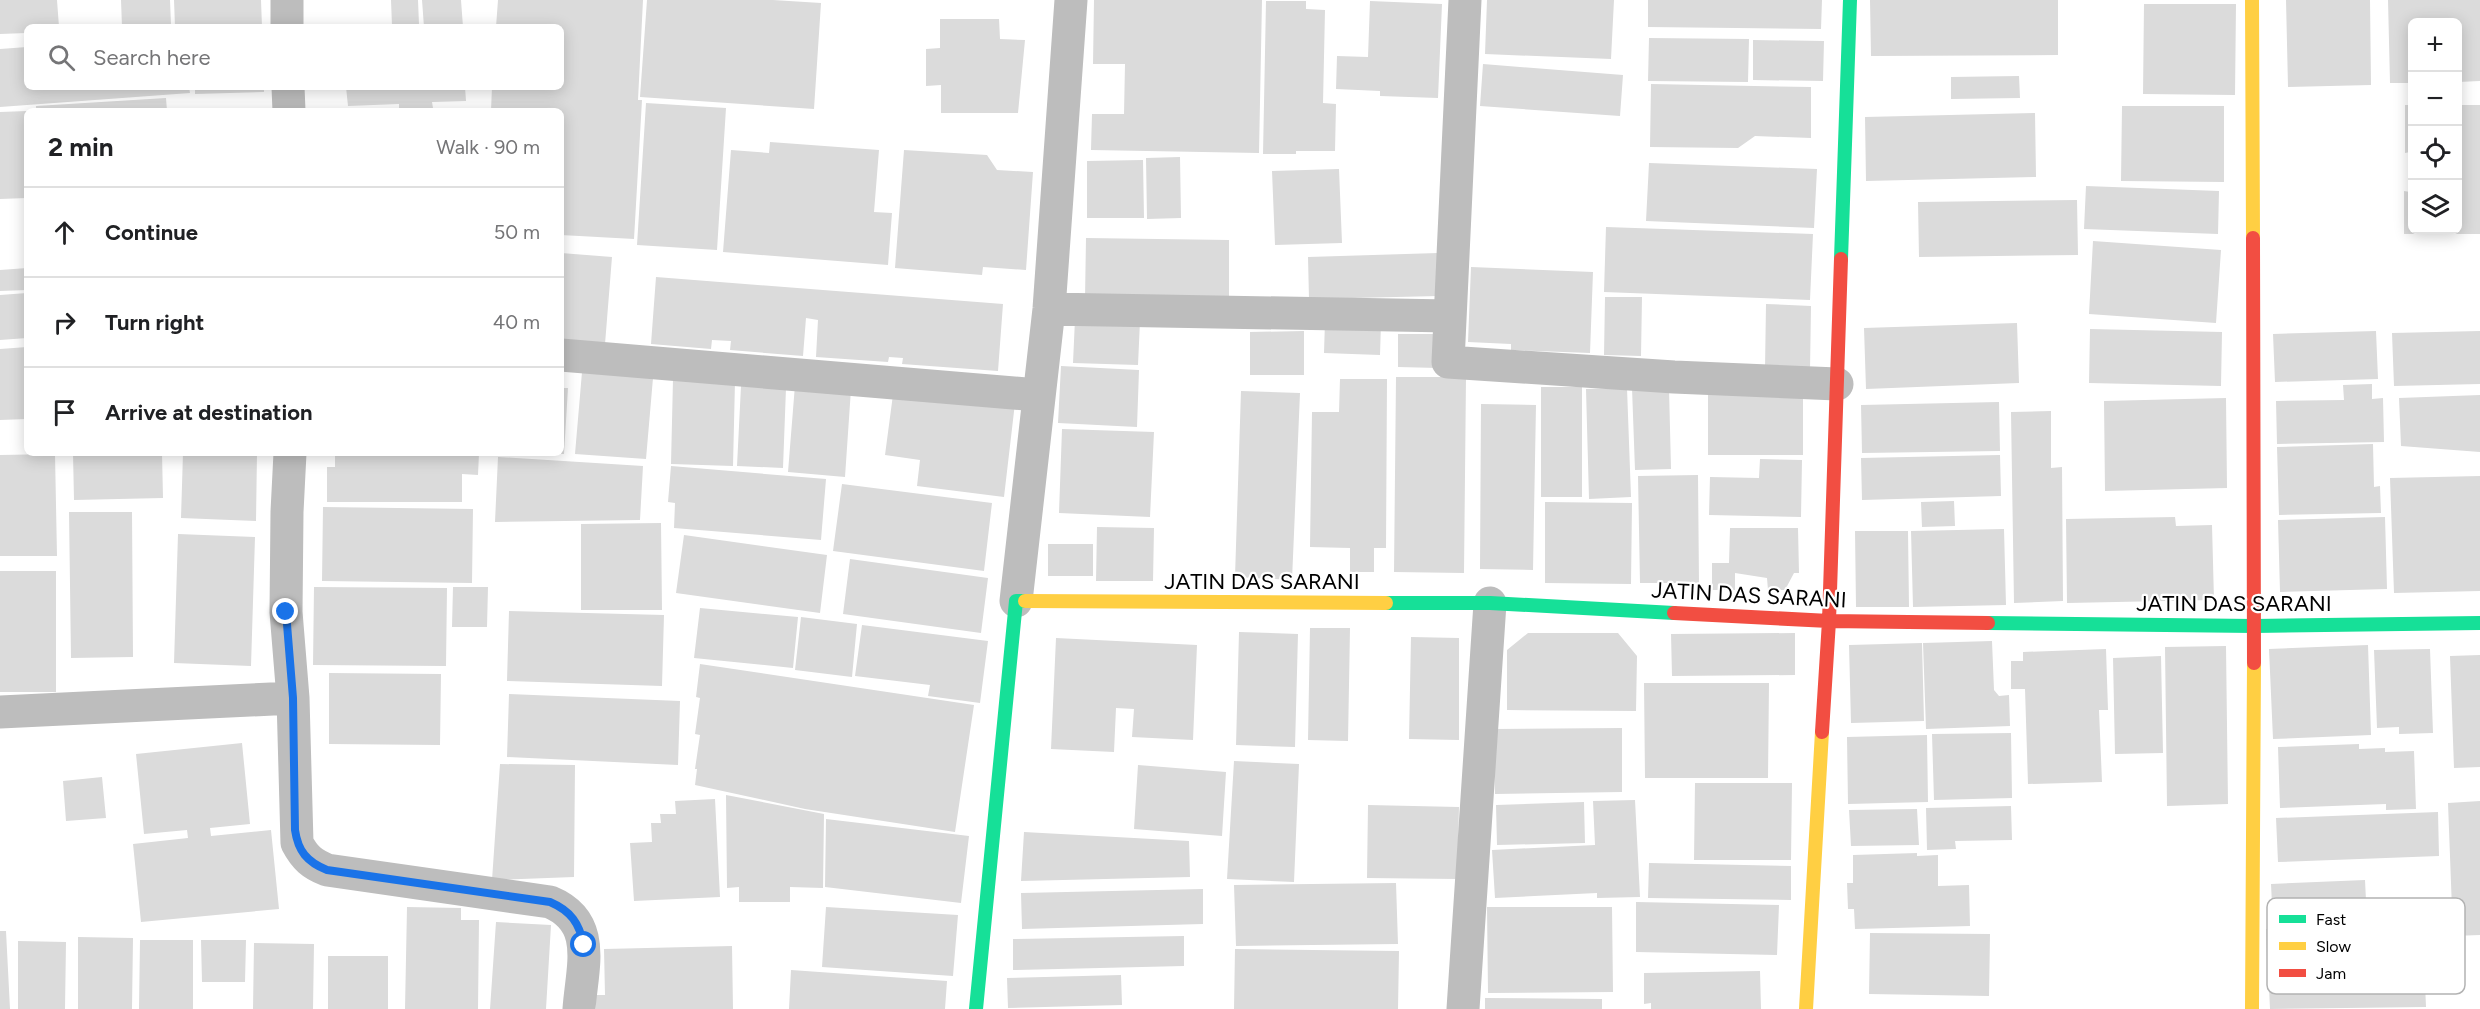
<!DOCTYPE html>
<meta charset="utf-8">
<style>
body{margin:0;font-family:Figtree,sans-serif;background:#f6f6f6;color:#202124}
.controls{position:absolute;right:18px;top:18px;display:grid;overflow:hidden;border-radius:9px;box-shadow:0 3px 15px #0003}
.controls button{width:54px;height:54px;display:grid;place-items:center;padding:0;border:0;border-bottom:2px solid #e0e0e0;background:#fff;color:#202124;font:30px sans-serif}
.stop{position:absolute;width:18px;height:18px;margin:-14px;border:4px solid #1a73e8;border-radius:50%;background:#fff}
.stop.end{background:#1a73e8;border-color:#fff;box-shadow:0 2px 6px #0008}
.list{margin:0;padding:0;list-style:none}
h2{display:flex;justify-content:space-between;align-items:center;height:78px;margin:0;padding:0 24px;font-size:26px}
h2 small{font-size:20px;font-weight:400;color:#757577}
.list li{display:grid;grid-template-columns:39px 1fr auto;gap:18px;align-items:center;box-sizing:border-box;height:90px;padding:0 24px;border-top:2px solid #e0e0e0}
.list b{display:block;font-size:22px;white-space:nowrap}
.list em{font-size:20px;font-style:normal;color:#757577}
.icon{flex:none;width:33px;height:33px;fill:none;stroke:currentColor;stroke-width:2;stroke-linecap:round;stroke-linejoin:round}
.map{position:relative;flex:none;width:2480px;height:1009px;overflow:hidden}
.search{position:absolute;background:#fff;box-shadow:0 3px 15px #0003;left:24px;top:24px;width:540px;height:66px;display:flex;align-items:center;gap:15px;box-sizing:border-box;padding:0 21px;border-radius:9px;color:#757577;font-size:22px}
.panel{position:absolute;background:#fff;box-shadow:0 3px 15px #0003;left:24px;top:108px;width:540px;height:348px;border-radius:9px}
.map>svg:first-child{display:block}
.building{fill:#dbdbdb}
.lines{fill:none;stroke-linecap:round;stroke-linejoin:round}
.street{stroke:#bdbdbd;stroke-width:33}
.fast{stroke:#16e098;stroke-width:14}
.slow{stroke:#ffcf43;stroke-width:14}
.jam{stroke:#f24e42;stroke-width:14}
.route{stroke:#1a73e8;stroke-width:8}
.labels{text-anchor:middle;dominant-baseline:central;stroke-width:4.5;stroke-linejoin:round;paint-order:stroke}
.street-label{font-size:22px;fill:#000;stroke:#fff}
.key{fill:#fff;stroke:#b2b2b2;stroke-width:1.5}
.key-label{font-size:16px;fill:#000}
</style>
<div class="map">
<svg width="2480" height="1009" viewBox="0 0 2480 1009">
<rect width="100%" height="100%" fill="#fff"/>
<!-- building -->
<path class="building" d="M0 0H57L59 27H27V33L0 34Z
M121 0H170L171 25 122 27Z
M174 0H261L262 27H175Z
M391 0H418L419 25 392 26Z
M422 0H461L463 27H424Z
M498 0H643L638 100H642L634 239 561 235V111H491L492 87H561V27H496Z
M647 0H773L821 3 814 109 640 97Z
M1094 0H1262L1259 153 1091 150 1092 114H1124L1125 64H1093Z
M1487 0H1614L1611 59 1485 54Z
M1648 0H1822L1821 29 1648 27Z
M1870 0H2058V55L1871 56Z
M2286 0H2370L2371 85 2288 87Z
M2388 0H2480V81L2458 82V22H2412V83H2390Z
M1266 1H1306V9L1325 10 1323 103 1336 104 1335 151H1296V154H1263Z
M1370 1 1442 4 1438 98 1380 96V91L1336 89 1337 56 1368 57Z
M2144 4H2236L2235 95 2143 94Z
M940 19H999L1000 39 1025 40 1018 113H941V85L926 86V49L940 48Z
M1649 38 1749 39 1748 82 1648 81Z
M1753 40 1824 41 1823 81 1753 80Z
M27 47V87H189L190 93 0 107V49Z
M1483 64 1623 75 1620 116 1480 106Z
M2019 76 2020 98 1951 99V77Z
M1651 84 1811 87V138L1755 136 1738 148 1650 147Z
M195 87H264V92L195 94Z
M346 87H465L466 101 432 102 433 108 399 109V104L348 106Z
M166 98 167 111H36V106Z
M646 103 726 108 717 250 637 245Z
M2405 105H2412V230H2458V105H2480V234H2404V191L2410 192V152L2405 153Z
M2122 106H2224V182L2121 181Z
M27 111V198L0 199V112Z
M2035 113 2036 177 1866 181 1865 117Z
M770 142 879 150 874 212 892 213 888 265 723 252 731 150 769 153Z
M904 150 987 155 997 170 1033 172 1026 270 983 267 982 275 895 268Z
M1180 157 1181 218 1147 219 1146 158Z
M1143 160 1144 218H1087V161Z
M1649 163 1817 169 1814 228 1646 221Z
M1339 169 1342 243 1275 245 1272 171Z
M2086 186 2219 191 2218 234 2084 229Z
M2077 200 2078 255 1919 257 1918 202Z
M1606 227 1813 234 1810 300 1604 292Z
M1086 238 1229 240V300L1085 299Z
M2093 241 2221 250 2216 323 2089 314Z
M561 253 612 257 605 344 561 341Z
M1438 253 1439 296 1309 299 1308 257Z
M1471 267 1593 272 1590 353 1511 350V344L1468 342Z
M27 268V290L0 291V270Z
M656 277 1003 304 998 371 902 364 903 358 889 357 888 362 816 357 818 320 806 318 803 356 730 350 731 341 712 340 711 349 651 344Z
M27 293V338L0 340V295Z
M1605 297H1642L1641 356 1604 355Z
M1766 304 1811 306 1810 370 1765 369Z
M1075 319 1140 321 1138 365 1073 363Z
M1325 321 1381 322 1380 355 1324 353Z
M2017 323 2019 383 1866 389 1864 328Z
M2090 329 2222 332 2221 386 2089 383Z
M1304 331V375H1250V332Z
M2376 331 2378 379 2275 382 2273 334Z
M2480 331V384L2394 386 2392 333Z
M1398 334H1439L1438 368 1398 367Z
M27 347V419L0 420V349Z
M1061 366 1139 370 1137 427 1058 423Z
M582 372 653 378 646 459 575 454Z
M1396 377H1466L1464 573 1394 572Z
M673 379 735 381 733 466 671 464Z
M1340 379H1387L1386 548H1374V572H1350V548L1310 547 1312 412H1339Z
M2372 384V399L2383 398 2384 442 2277 444 2276 401 2344 400 2343 385Z
M795 385 851 389 845 477 788 472Z
M741 386 786 388 783 468 737 466Z
M894 387 1015 403 1004 497 917 486 920 460 885 455Z
M1541 387H1582V497H1541Z
M561 388H568L564 454H561Z
M1627 388 1631 497 1589 499 1586 389Z
M1632 388H1669L1671 469 1635 470Z
M1241 391 1300 393 1292 580 1235 577Z
M1708 393 1803 394V455H1708Z
M2480 395V452L2401 446 2399 398Z
M2226 398 2227 488 2105 491 2104 401Z
M1999 402 2000 451 1862 453 1861 405Z
M1481 404 1536 405 1533 570 1480 569Z
M2051 411V468L2062 467 2063 601 2014 603 2011 412Z
M1062 429 1154 432 1150 517 1059 513Z
M2373 444 2374 487 2380 486 2381 513 2279 515 2277 447Z
M73 453H162L163 498 74 500Z
M183 453H257L256 521 181 518Z
M335 453H479L478 475 462 474V502H327V467H335Z
M55 454 57 556H0V455Z
M2000 455 2001 496 1862 500 1861 458Z
M498 457 643 466 640 520 495 522Z
M1760 459 1802 460 1801 517 1709 515 1710 477 1759 478Z
M671 466 826 479 821 540 674 528 675 503 668 502Z
M1698 475 1699 583H1640L1638 476Z
M2480 476V591L2394 593 2390 478Z
M842 484 992 503 984 571 833 551Z
M1954 501 1955 526 1922 527 1921 502Z
M1545 502 1632 503 1631 584 1545 583Z
M323 507 473 509 472 583 322 581Z
M69 512H132L133 657 71 658Z
M2175 517 2176 526 2212 525 2214 600 2067 603 2066 519Z
M2385 517 2387 589 2280 592 2278 520Z
M661 523 662 610H581V524Z
M1097 527 1154 528 1153 581H1096Z
M1730 528H1798L1799 573H1794L1785 590H1768L1767 578 1735 573V590H1712V563H1729Z
M2004 529 2006 605 1913 607 1911 531Z
M1855 531H1908L1909 607H1856Z
M178 534 255 537 251 666 174 663Z
M684 535 827 555 820 613 676 593Z
M1048 544H1093V576H1048Z
M850 559 988 578 981 633 843 614Z
M0 571H56V692H0Z
M314 587 447 588 446 666 313 665Z
M453 587H488L487 627H452Z
M700 608 798 617 793 668 694 658Z
M509 611 664 615 662 686 507 681Z
M801 617 857 624 852 677 795 670Z
M862 625 988 641 980 703 928 696 930 685 855 676Z
M1310 628H1350L1348 741 1308 740Z
M1239 632 1298 634 1295 747 1236 745Z
M1528 633H1618L1637 656 1636 711 1507 710V650Z
M1795 633V675L1672 676 1671 634Z
M1411 637 1459 638V740L1409 739Z
M1056 638 1197 645 1193 740 1132 737 1134 709 1116 708 1114 752 1051 749Z
M1992 641 1994 690 1999 696 2009 695 2010 726 1926 729 1923 643Z
M1922 643 1924 721 1851 723 1849 645Z
M2368 645 2371 735 2273 739 2269 649Z
M2226 646 2228 804 2167 806 2165 647Z
M2106 649 2108 710H2099L2102 782 2028 784 2025 689H2011V661H2023V652Z
M2430 649 2433 733 2399 734V727L2377 728 2374 650Z
M2480 655V767L2454 768 2450 656Z
M2161 656 2163 753 2115 754 2113 658Z
M700 664 974 705 955 832 805 809 695 785 697 769H695L700 735 695 734 700 698 696 697Z
M329 673 441 674 440 745 329 744Z
M1644 683H1769L1768 778H1645Z
M509 694 680 701 678 765 507 757Z
M1622 728V792L1495 794 1494 729Z
M2011 733 2012 798 1934 800 1932 734Z
M1927 735 1928 802 1848 804 1847 737Z
M242 743 250 824 210 828 211 836 271 830 279 909 141 922 133 844 188 838 187 830 144 834 136 754Z
M2359 744V749L2385 748V752L2414 751 2416 809 2386 810V804L2280 808 2278 747Z
M1234 761 1299 764 1294 882 1227 879Z
M500 764 575 765 574 877 492 880Z
M1138 765 1226 772 1222 836 1134 829Z
M102 777 106 818 66 821 63 781Z
M1695 783H1792L1791 860H1694Z
M726 795 824 814 823 888 790 887V902H739V887L727 888Z
M715 799 720 897 634 901 630 843 652 842 651 823H661L660 814H676L675 801Z
M1635 800 1640 897 1597 898V893L1495 898 1492 850 1595 845 1593 801Z
M2480 801V935L2453 936 2448 803Z
M1584 802 1585 843 1497 845 1496 805Z
M1368 805 1459 807 1457 879 1367 878Z
M2011 806 2012 840 1955 841 1956 849 1927 850 1926 808Z
M1917 809 1919 845 1851 846 1849 810Z
M2438 812 2439 856 2278 862 2276 818Z
M826 819 969 836 961 903 825 887Z
M1024 832 1189 841 1190 877 1021 881Z
M1917 853V856L1938 855V886L1969 885 1970 926 1855 929 1854 909H1848L1847 883H1853V855Z
M1649 863 1791 866V900L1648 898Z
M2365 880 2367 921 2273 925 2271 884Z
M1396 883 1398 944 1236 946 1234 885Z
M1203 889V924L1022 929 1021 893Z
M1636 902 1779 905 1777 955 1636 952Z
M407 907 461 908V920H479L478 1009H405Z
M826 907 958 915 953 976 822 967Z
M1487 907H1612L1613 992 1488 993Z
M496 922 551 925 546 1009H490Z
M2384 924 2385 959 2267 963 2266 929Z
M0 931H6L10 1009H0Z
M1870 933 1990 934 1989 996 1869 994Z
M1184 936V966L1013 970V939Z
M78 937 133 938 132 1009H78Z
M140 940H193V1009H139Z
M201 940H246L245 982H202Z
M18 941 66 942 65 1009H18Z
M254 943 314 944 313 1009H253Z
M732 946 733 1009H596V995H605L604 949Z
M1235 949 1399 951 1398 1009H1234Z
M328 956H388V1009H328Z
M2424 959 2426 1007 2270 1009 2268 964Z
M791 970 947 981 945 1009H789Z
M1760 971 1761 1009H1651V1003L1644 1004V973Z
M1121 975 1122 1005 1008 1008 1007 978Z
M1485 998 1602 999V1009H1485Z"/>
<g class="lines">
<!-- street -->
<path class="street" d="M287 0V27
M1465 0 1448 362 1674 377 1837 384
M288 87 289 111
M1049 309 1449 316
M561 355 1038 395
M290 453 287 512 286 612 293 698 297 843C305 858 312 864 327 870L550 902C598 922 582 967 579 1009
M1016 601 1049 309 1071 0
M0 712 293 698
M1463 1009 1490 603"/>
<!-- fast -->
<path class="fast" d="M1841 259 1850 0
M1386 603H1490L1674 613
M1988 623 2254 626 2480 623
M976 1009 1016 601H1025"/>
<!-- slow -->
<path class="slow" d="M2252 0 2253 238
M1025 601 1386 603
M1806 1009 1822 732
M2252 1009 2254 663"/>
<!-- jam -->
<path class="jam" d="M2253 238 2254 663
M1674 613 1829 621 1988 623
M1822 732 1829 621 1841 259"/>
</g>
<g class="lines">
<!-- route -->
<path class="route" d="M286 612 293 698 295 830C298 851 307 862 327 870L550 902C571 911 579 923 584 945"/>
</g>
<g class="labels">
<!-- street labels -->
<g class="street-label">
<text x="1262" y="581">JATIN DAS SARANI</text>
<text transform="translate(1749 595) rotate(3)">JATIN DAS SARANI</text>
<text x="2234" y="603">JATIN DAS SARANI</text>
</g>
</g>
<!-- legend -->
<rect x="2267" y="898" width="198" height="96" rx="9" class="key"/>
<rect x="2279" y="915" width="27" height="8" fill="#16e098"/>
<rect x="2279" y="942" width="27" height="8" fill="#ffcf43"/>
<rect x="2279" y="969" width="27" height="8" fill="#f24e42"/>
<g class="key-label">
<text x="2316" y="925">Fast</text>
<text x="2316" y="952">Slow</text>
<text x="2316" y="979">Jam</text>
</g>
</svg>
<div class="controls">
<button>+</button>
<button>−</button>
<button><svg class="icon" aria-label="locate" viewBox="0 0 24 24"><circle cx="12" cy="12" r="6"/><path d="M12 2v4M12 18v4M2 12h4M18 12h4"/></svg></button>
<button><svg class="icon" aria-label="layers" viewBox="0 0 24 24"><path d="M12 4l9 5-9 5-9-5zM3 14l9 5 9-5"/></svg></button>
</div>
<div class="stop" style="left:584px;top:945px"></div>
<div class="stop end" style="left:286px;top:612px"></div>
<div class="search"><svg class="icon" aria-label="search" viewBox="0 0 24 24"><circle cx="10" cy="10" r="6"/><path d="M15 15l6 6"/></svg>Search here</div>
<section class="panel">
<h2>2 min<small>Walk · 90 m</small></h2>
<ul class="list">
<li><svg class="icon" aria-label="ahead" viewBox="0 0 24 24"><path d="M12 20V5M6 11l6-6 6 6"/></svg><div><b>Continue</b></div><em>50 m</em></li>
<li><svg class="icon" aria-label="right" viewBox="0 0 24 24"><path d="M7 20v-9h11M14 6l5 5-5 5"/></svg><div><b>Turn right</b></div><em>40 m</em></li>
<li><svg class="icon" aria-label="arrive" viewBox="0 0 24 24"><path d="M6 21V4h12l-3 4 3 4H6"/></svg><div><b>Arrive at destination</b></div></li>
</ul>
</section>
</div>
